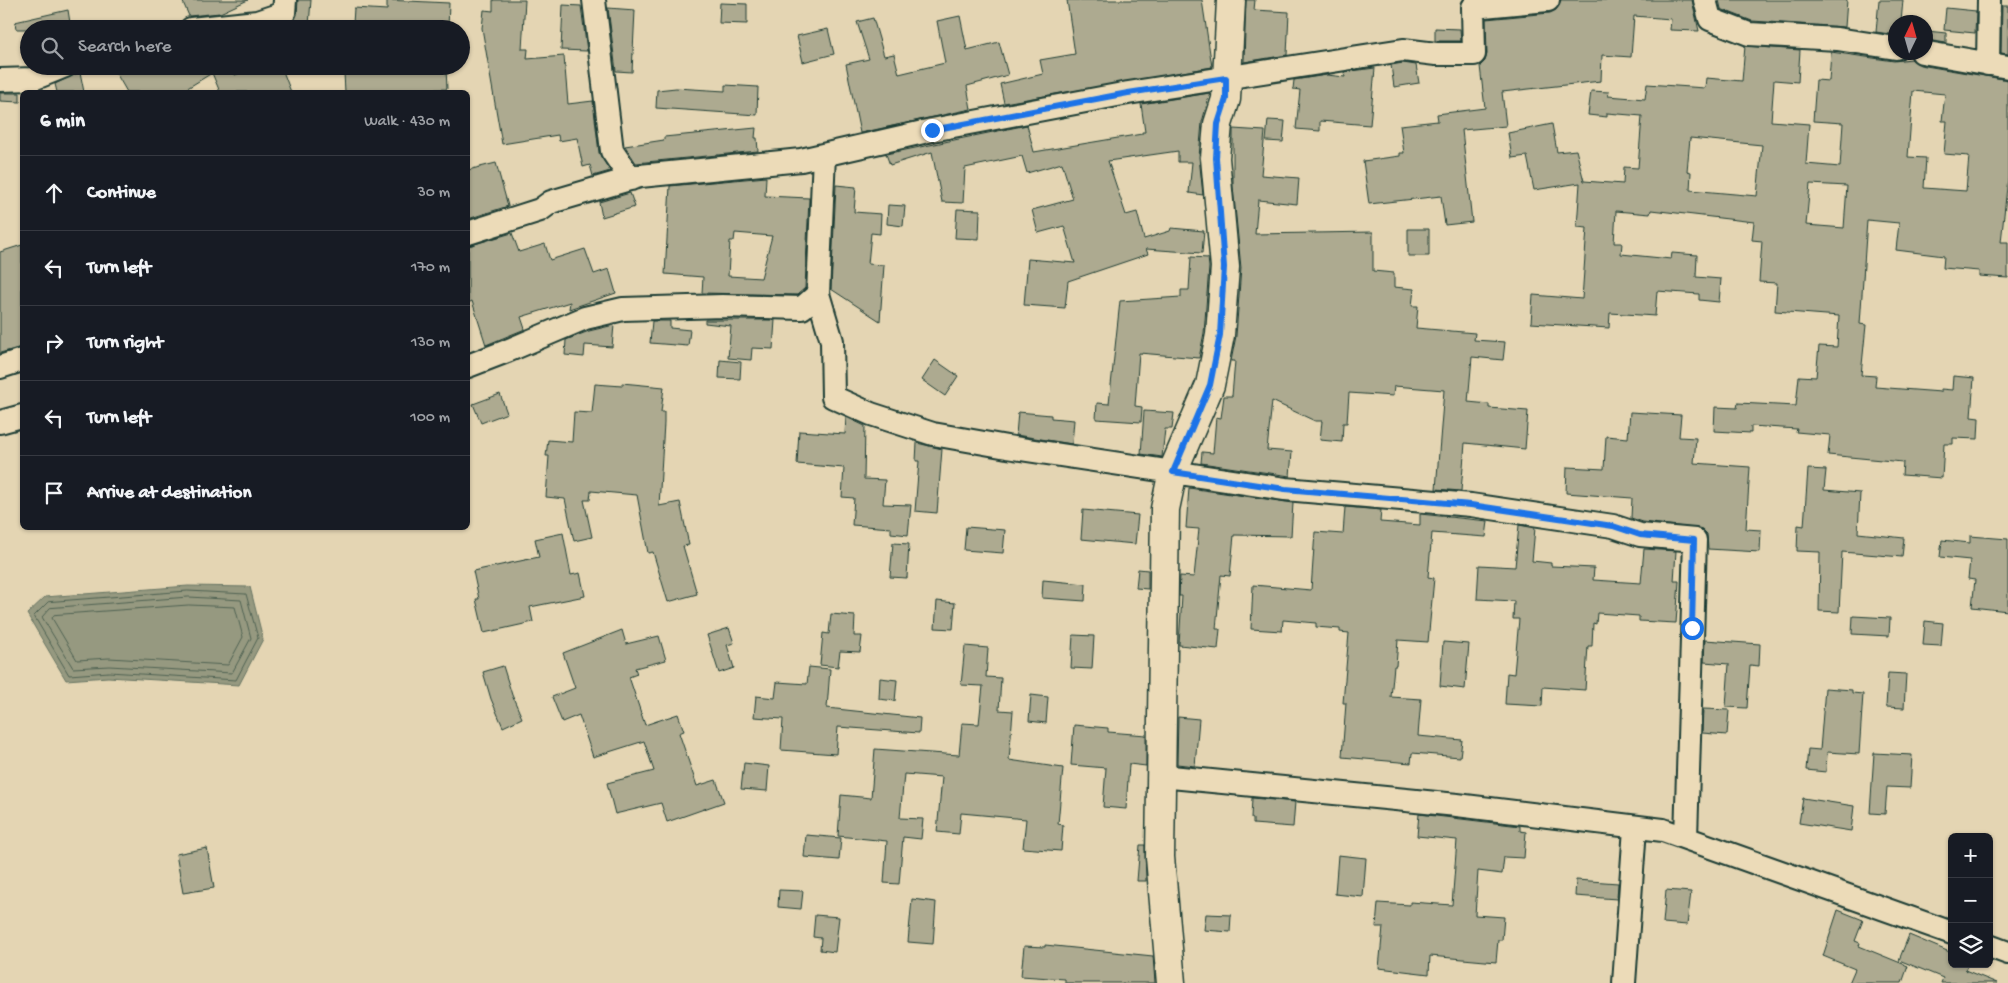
<!DOCTYPE html>
<meta charset="utf-8">
<style>
body{margin:0;font-family:"Gochi Hand",sans-serif;background:#20242c;color:#f1f3f6}
.controls{position:absolute;right:15px;bottom:15px;display:grid;overflow:hidden;border-radius:8px;box-shadow:0 1px 4px #0004}
.controls button{width:45px;height:45px;display:grid;place-items:center;padding:0;border:0;border-bottom:1px solid #363941;background:#171b24;color:#f1f3f6;font:25px sans-serif}
.compass{position:absolute;left:1888px;top:15px;width:45px;height:45px;border-radius:50%;background:#171b24;box-shadow:0 1px 4px #0004;rotate:5deg}
.stop{position:absolute;width:15px;height:15px;margin:-11px;border:4px solid #1a73e8;border-radius:50%;background:#fff}
.stop.end{background:#1a73e8;border-color:#fff;box-shadow:0 1px 5px #0008}
.list{margin:0;padding:0;list-style:none}
h2{display:flex;justify-content:space-between;align-items:center;height:65px;margin:0;padding:0 20px;font-size:21px}
h2 small{font-size:16px;font-weight:400;color:#9ea1a6}
.list li{display:grid;grid-template-columns:32px 1fr auto;gap:15px;align-items:center;box-sizing:border-box;height:75px;padding:0 20px;border-top:1px solid #363941}
.list b{display:block;font-size:19px;white-space:nowrap}
.list em{font-size:16px;font-style:normal;color:#9ea1a6}
.icon{flex:none;width:28px;height:28px;fill:none;stroke:currentColor;stroke-width:2;stroke-linecap:round;stroke-linejoin:round}
.map{position:relative;flex:none;width:2008px;height:983px;overflow:hidden}
.search{position:absolute;background:#171b24;box-shadow:0 1px 4px #0004;left:20px;top:20px;width:450px;height:55px;display:flex;align-items:center;gap:12px;box-sizing:border-box;padding:0 18px;border-radius:28px;color:#9ea1a6;font-size:19px}
.panel{position:absolute;background:#171b24;box-shadow:0 1px 4px #0004;left:20px;top:90px;width:450px;height:440px;border-radius:8px}
.map>svg:first-child{display:block}
.water{fill:#969980;stroke:#667462}
.lines{fill:none;stroke-linecap:round;stroke-linejoin:round}
.shore{stroke:#4f6252;stroke-width:1}
.building{fill:#adaa90;stroke:#1f3d34;fill-rule:evenodd}
.minor-casing{stroke:#1f3d34;stroke-width:26}
.tertiary-casing{stroke:#1f3d34;stroke-width:31}
.minor{stroke:#ecdbb8;stroke-width:22}
.tertiary{stroke:#ecdbb8;stroke-width:28}
.route{stroke:#1a73e8;stroke-width:6}
</style>
<div class="map">
<svg width="2008" height="983" viewBox="0 0 2008 983">
<rect width="100%" height="100%" fill="#e4d5b3"/>
<filter id="ink" filterUnits="userSpaceOnUse"><feTurbulence type="fractalNoise" baseFrequency=".02" numOctaves="2"/><feDisplacementMap in="SourceGraphic" scale="10" xChannelSelector="R" yChannelSelector="G"/><feConvolveMatrix kernelMatrix="1 2 1 2 8 2 1 2 1" color-interpolation-filters="sRGB"/></filter>
<g filter="url(#ink)">
<!-- water -->
<path class="water" d="M188 586 250 587 263 639 239 685 108 677 66 680 27 614 45 597Z"/>
<g class="lines">
<!-- shore -->
<path class="shore" d="M188 591 246 594 258 638 236 680 109 672 69 675 34 616 48 602Z
M189 597 241 600 251 638 232 673 109 666 73 668 42 617 50 608Z
M189 605 235 607 243 637 228 665 109 658 77 660 52 618 54 615Z"/>
</g>
<!-- building -->
<path class="building" d="M182 0H248L220 13 189 16Z
M298 0H311L309 25 291 24 297 15Z
M387 0 449 3 448 29H392V27L353 24 354 8 387 10Z
M493 0H525L522 49H528L527 59 564 56 568 104 593 101 599 153 610 171 593 176 590 165 583 167 577 138 559 141 558 135 502 144 482 28 484 10 493 11Z
M1067 0H1202L1212 67 1004 103 1000 84 1043 74 1040 60 1075 54Z
M1246 0H1255L1254 10 1289 12 1287 55 1244 62Z
M1561 0H1692L1699 31 1670 30 1671 19 1634 16 1631 57 1602 55 1601 81 1502 92 1506 126 1462 130 1472 222 1445 225 1441 196 1369 204 1363 161 1400 156V153H1404L1400 125 1438 121 1437 114 1485 108 1480 66 1485 61 1487 54 1486 19 1550 13 1556 10Z
M1719 0H1847L1845 27 1752 21 1721 9Z
M1879 0H1903L1901 22H1896V35L1876 32Z
M720 3 747 4V24L719 23Z
M563 5 581 6 587 51 561 50Z
M2002 6H2008V54L2001 53Z
M608 8 635 10 632 72 616 71Z
M1946 8 1976 11 1975 33 1944 30Z
M68 10 71 29H16L15 22Z
M960 16 967 50 999 42 1008 75 967 86 971 109 860 133 846 64 869 59 857 22 873 18 884 56 894 54 899 74 945 63 937 21Z
M1435 28 1460 29 1461 41H1435Z
M828 29 834 54 803 62 797 36Z
M1927 31 1946 33V43L1927 40Z
M1745 46 1800 50 1798 82 1774 80 1771 121 1809 124 1806 164 1840 167 1843 123 1813 121 1816 80 1829 81 1831 52 1894 61 1911 59 1920 65 2008 80V178L2001 242H2008V278L1979 276V271L1943 268 1944 256 1896 250 1899 223 1867 220 1860 324 1866 325 1861 375 1876 376 1875 387 1941 392V389L1952 390 1953 376 1974 378 1971 417 1979 418 1978 439 1953 438V444H1944L1942 478 1902 475 1903 462 1828 455 1830 435 1796 432 1797 429 1751 426V433L1714 431 1715 407 1737 408 1738 403 1796 406 1799 376 1816 377 1819 346 1837 347 1839 316 1775 311 1777 283 1759 282 1762 241 1752 240 1754 222 1651 210 1650 214 1616 211 1614 243H1622L1621 254 1671 259 1672 253 1697 255 1696 277 1721 279 1719 302 1699 300V294L1657 291 1655 316 1610 313 1609 328 1531 323 1533 295 1582 299 1587 228 1577 227 1580 183 1534 190 1527 156 1512 158 1508 133 1552 124 1557 152 1576 150 1584 181 1623 184 1624 167 1638 168 1642 116 1607 113V117L1588 115 1591 91 1609 92 1608 96 1645 99 1647 84 1705 88 1706 78 1742 81ZM1913 91 1945 94 1942 121H1947L1944 154 1969 156 1966 191 1924 188 1926 158 1908 157ZM1690 138 1762 145 1757 196 1690 190 1691 172 1687 171ZM1810 184 1847 186 1844 228 1806 225Z
M1403 63 1416 65 1419 83 1394 87 1391 65Z
M112 66H231L235 75 258 66H281L291 92H220L212 73 181 92H127Z
M446 68 447 89 410 90V92H345L344 73Z
M1375 68 1370 125 1320 121V131L1296 129 1300 90 1293 89 1294 80 1327 75 1345 77 1344 72Z
M80 72 84 92H57L55 84Z
M725 85 758 87 757 115 656 108 657 90 676 88 725 91Z
M0 93H20V102L0 101Z
M1210 93 1202 122 1199 157 1203 195 1189 193 1192 162H1178V151L1108 161 1126 215 1137 212 1144 239 1170 231 1171 228 1204 231 1202 253 1146 249 1148 254 1068 281 1065 308 1024 305 1028 259 1075 263 1064 226 1038 233 1032 210 1073 199 1062 163 1027 173 1022 156 965 168 963 203 942 202 932 152 890 165 886 154 1027 125 1034 152 1142 134V132H1145L1141 104Z
M1268 120 1285 121 1283 142 1266 141Z
M756 128 755 138H757L758 151 636 163 625 146 664 140V137Z
M1233 129 1265 131 1261 175 1299 178 1297 204 1258 200 1255 234 1373 232V271L1394 273V287L1414 289 1412 306H1418L1416 328 1475 333 1474 340 1505 342 1503 360 1472 357 1468 402 1489 404V408L1528 411 1525 449 1465 443 1461 491 1436 489 1444 390 1394 386 1393 396 1349 393 1347 423H1343L1342 442 1320 440 1322 421H1315L1272 401 1267 450 1292 452 1290 476 1201 463 1202 452 1213 453 1216 417 1221 418 1224 396H1232L1235 361H1231L1236 336 1241 268 1233 186Z
M496 163 508 206 468 219V170Z
M766 177 765 196 809 198 805 288 797 295 702 293 703 277 665 274 670 186ZM735 233 772 236 761 278 728 276 730 241H734Z
M836 185 856 187 854 212 881 214 880 234 871 233 868 264 884 265 880 321 831 289Z
M630 193 635 207 602 217 599 202Z
M888 205 905 206 903 226 887 224Z
M957 209 980 210 979 239 955 238Z
M1408 229H1429V256H1408Z
M512 233 519 252 545 244 550 260 585 249 594 274 609 269 616 293 569 309 570 302 521 317 525 329 486 345 472 301 468 303V246Z
M22 245V347L0 353V252Z
M1191 257 1208 258 1209 267 1204 333 1199 358 1139 353 1135 406 1142 407 1141 422 1096 419 1097 403 1109 404 1120 301 1181 297V290H1189Z
M705 320H775L773 349 752 348 751 360 728 358 731 326 705 323Z
M652 321H670V328L690 330 688 346 650 343Z
M614 325 612 347 585 345 584 357 565 355 566 340 589 331Z
M720 360 741 362 740 379 719 378Z
M935 360 958 376 945 396 922 380Z
M622 383 664 387 661 412H664V423L659 506 680 502 689 545 683 546 697 594 668 602 653 552 648 553 637 495 591 491 590 500H584L592 537 574 541 565 499 546 497 549 456H546L548 440 572 442 574 412 592 413 595 384 622 386Z
M500 394 507 413 481 423 473 404Z
M1144 411 1174 413 1172 429H1165L1162 457 1141 454Z
M1018 412 1051 415V418L1074 420 1072 444 1016 435Z
M1630 412 1681 415 1679 437 1696 438 1694 463 1750 467 1746 529 1761 530 1760 552 1708 549 1707 534 1702 529 1643 522 1631 518 1632 498 1566 493 1567 467 1604 469 1606 436 1628 438Z
M846 417 865 426 864 479 885 480 883 504 911 505 908 535 891 533V528L852 525 854 498 842 497 844 468 797 464 799 431 845 434Z
M917 443 942 449 937 513 915 511 919 461H916Z
M1808 469 1826 470 1824 490 1860 493 1858 533 1904 538 1902 557 1842 552 1839 612 1819 611 1820 552 1797 551 1798 525 1804 526Z
M1189 488 1293 503 1291 536 1234 535 1230 576 1221 575 1216 629H1220L1218 649 1179 645 1182 596H1179L1180 576 1194 577 1199 529 1186 528Z
M1345 507 1381 510 1380 522 1420 525V514L1488 521 1486 537 1432 533 1428 577 1434 578 1428 642 1398 640 1396 666H1394L1391 697 1421 699 1418 736 1462 740 1460 757 1412 753 1411 763 1342 757 1346 703H1343L1349 633 1340 632V629L1316 627V623L1283 620 1282 631 1251 629 1253 585 1311 590 1315 532 1343 534Z
M1083 510 1138 515 1135 544 1081 539Z
M1519 525 1535 528 1532 561 1551 563V566L1594 568 1593 580 1641 583 1644 549 1676 551 1674 581H1679L1676 623 1639 621V616L1597 613 1596 624 1593 623 1592 646H1588L1585 690 1543 687 1542 706 1505 704 1507 673 1514 674 1519 619H1513L1514 601 1477 599 1479 565 1515 567Z
M966 527 1005 530 1003 553 964 550Z
M563 533 571 575 580 573 585 596 530 607 533 622 484 633 476 599H479L473 571 539 557 535 539Z
M1970 536 2008 539V611L1972 607 1975 580 1968 579 1970 560 1940 557 1942 540 1970 543Z
M893 543 909 544 907 578 890 577Z
M1138 569 1148 570V589L1136 588Z
M1043 580 1086 584 1085 601 1042 598Z
M937 601 955 603 953 629 935 628Z
M831 614 855 616 854 636H862L860 652 840 651 838 667 820 665 823 633 829 634Z
M1853 616 1890 618 1889 636 1852 634Z
M1925 621 1943 623 1941 646 1923 645Z
M729 628 734 643 727 645 734 668 719 673 707 635Z
M622 630 626 644 659 636 666 660 635 668 637 674 629 677 645 725 678 714 684 731 679 733 697 786 716 780 724 802 667 822 661 803 615 814 607 783 654 771 644 741 593 757 579 715 562 722 552 697 575 688 563 653Z
M1073 635 1094 636 1092 669 1071 668Z
M1705 640 1760 644 1759 666 1750 665 1747 708 1726 707 1729 664 1704 662Z
M1443 642 1469 644 1465 689 1440 686Z
M965 646 988 648 986 677 1001 678 999 710 1013 711 1009 760 1063 768 1058 824 1063 825 1061 851 1023 848 1026 819 961 813 959 834 937 832 942 777 904 774 900 818 923 819 921 839 903 837 899 884 884 883 887 841 838 836 841 795 871 798 875 749 959 755 962 723 979 724 983 686 961 685Z
M503 666 512 695 522 718 503 727 491 699 483 672Z
M809 667 830 669 827 708 920 718 919 733 838 727 836 754 781 750 783 719 754 717 756 696 775 698 777 682 807 684Z
M1888 673 1906 674 1904 708 1886 707Z
M880 678 897 680 895 701 879 699Z
M1825 688 1852 690V693L1863 694 1859 754 1827 752 1826 772 1806 770 1808 749 1820 750Z
M1031 695 1048 697 1046 723 1029 721Z
M1703 709 1729 710 1727 735 1702 733Z
M1178 717 1199 719 1195 766 1177 764Z
M1074 725 1108 728V732L1146 735V766L1129 764 1126 809 1103 807 1106 768 1071 765Z
M1874 753 1912 755 1910 788 1887 787 1885 814 1870 813Z
M744 763 769 766 767 791 741 789Z
M1252 798 1295 802 1293 827 1253 824V819L1251 818Z
M1803 798 1854 806 1851 831 1799 823Z
M1419 814 1520 826V831L1526 832 1524 858 1504 857 1502 874 1478 871 1475 915 1504 917 1502 940H1498L1496 962 1430 956 1429 974 1379 968 1383 927H1376L1378 903 1410 905V902L1452 905 1457 840 1417 836Z
M806 835 841 838 839 860 804 857Z
M1140 845H1145L1146 881H1137Z
M207 848 214 888 183 893 176 854Z
M1338 855 1366 858 1363 897 1335 894Z
M1576 880 1618 883 1617 899 1575 896Z
M779 890 803 891 801 909 778 907Z
M1666 890 1691 892 1687 925 1663 923Z
M912 899 936 902 933 944 908 942Z
M1838 910 1863 920 1855 941 1860 943 1859 946 1908 966 1902 983H1849L1855 969 1823 956Z
M1206 914 1231 915 1230 932 1204 930Z
M815 915 839 917 835 952 820 950 821 938 813 937Z
M1909 935 1952 953V964H1968L1965 970 1997 983H1941L1943 978 1899 960Z
M1045 945 1153 956 1155 983H1065V979L1021 976 1024 946 1045 947Z"/>
<g class="lines">
<defs>
<path id="minor" d="M594 0 612 151 631 179
M1705 0 1710 19 1749 34 1837 39 1896 48
M191 29 257 22 284 13 285 0
M1922 52 2008 67
M1988 64 1989 0
M0 80 33 79 65 66
M468 233 540 210 551 202 640 176 801 160 932 130 1128 93 1403 50 1436 54H1474L1473 7 1548 0
M818 294 832 341 833 397 871 414 933 434 1007 447 1285 489 1471 505 1613 526 1640 535 1695 540 1686 838
M468 366 507 351 585 318 623 309 722 306 802 308 818 294 824 155
M0 367 22 360
M0 422 22 416
M1161 776 1457 805 1663 830 1952 933
M1989 946 2008 953
M1624 983 1635 828"/>
<path id="tertiary" d="M1171 983 1160 857 1165 509 1173 471 1210 385 1220 335 1225 267 1215 158 1218 124 1226 99 1231 0"/>
</defs>
<!-- minor casing -->
<use href="#minor" class="minor-casing"/>
<!-- tertiary casing -->
<use href="#tertiary" class="tertiary-casing"/>
<!-- minor -->
<use href="#minor" class="minor"/>
<!-- tertiary -->
<use href="#tertiary" class="tertiary"/>
</g>
</g>
<g class="lines" filter="url(#ink)">
<!-- route -->
<path class="route" d="M932 130 1128 93 1226 78V99L1218 124 1216 158 1224 267 1220 335 1210 385 1173 472 1285 489 1471 505 1613 526 1640 535 1694 540 1692 628"/>
</g>
</svg>
<div class="controls">
<button>+</button>
<button>−</button>
<button><svg class="icon" aria-label="layers" viewBox="0 0 24 24"><path d="M12 4l9 5-9 5-9-5zM3 14l9 5 9-5"/></svg></button>
</div>
<svg class="compass" viewBox="-18 -18 36 36"><path d="M0-13l5 13h-10z" fill="#e53935"/><path d="M0 13l5-13h-10z" fill="#9ea1a6"/></svg>
<div class="stop" style="left:1692px;top:628px"></div>
<div class="stop end" style="left:932px;top:130px"></div>
<div class="search"><svg class="icon" aria-label="search" viewBox="0 0 24 24"><circle cx="10" cy="10" r="6"/><path d="M15 15l6 6"/></svg>Search here</div>
<section class="panel">
<h2>6 min<small>Walk · 430 m</small></h2>
<ul class="list">
<li><svg class="icon" aria-label="ahead" viewBox="0 0 24 24"><path d="M12 20V5M6 11l6-6 6 6"/></svg><div><b>Continue</b></div><em>30 m</em></li>
<li><svg class="icon" aria-label="left" viewBox="0 0 24 24"><path d="M17 20v-9H6M10 6l-5 5 5 5"/></svg><div><b>Turn left</b></div><em>170 m</em></li>
<li><svg class="icon" aria-label="right" viewBox="0 0 24 24"><path d="M7 20v-9h11M14 6l5 5-5 5"/></svg><div><b>Turn right</b></div><em>130 m</em></li>
<li><svg class="icon" aria-label="left" viewBox="0 0 24 24"><path d="M17 20v-9H6M10 6l-5 5 5 5"/></svg><div><b>Turn left</b></div><em>100 m</em></li>
<li><svg class="icon" aria-label="arrive" viewBox="0 0 24 24"><path d="M6 21V4h12l-3 4 3 4H6"/></svg><div><b>Arrive at destination</b></div></li>
</ul>
</section>
</div>
